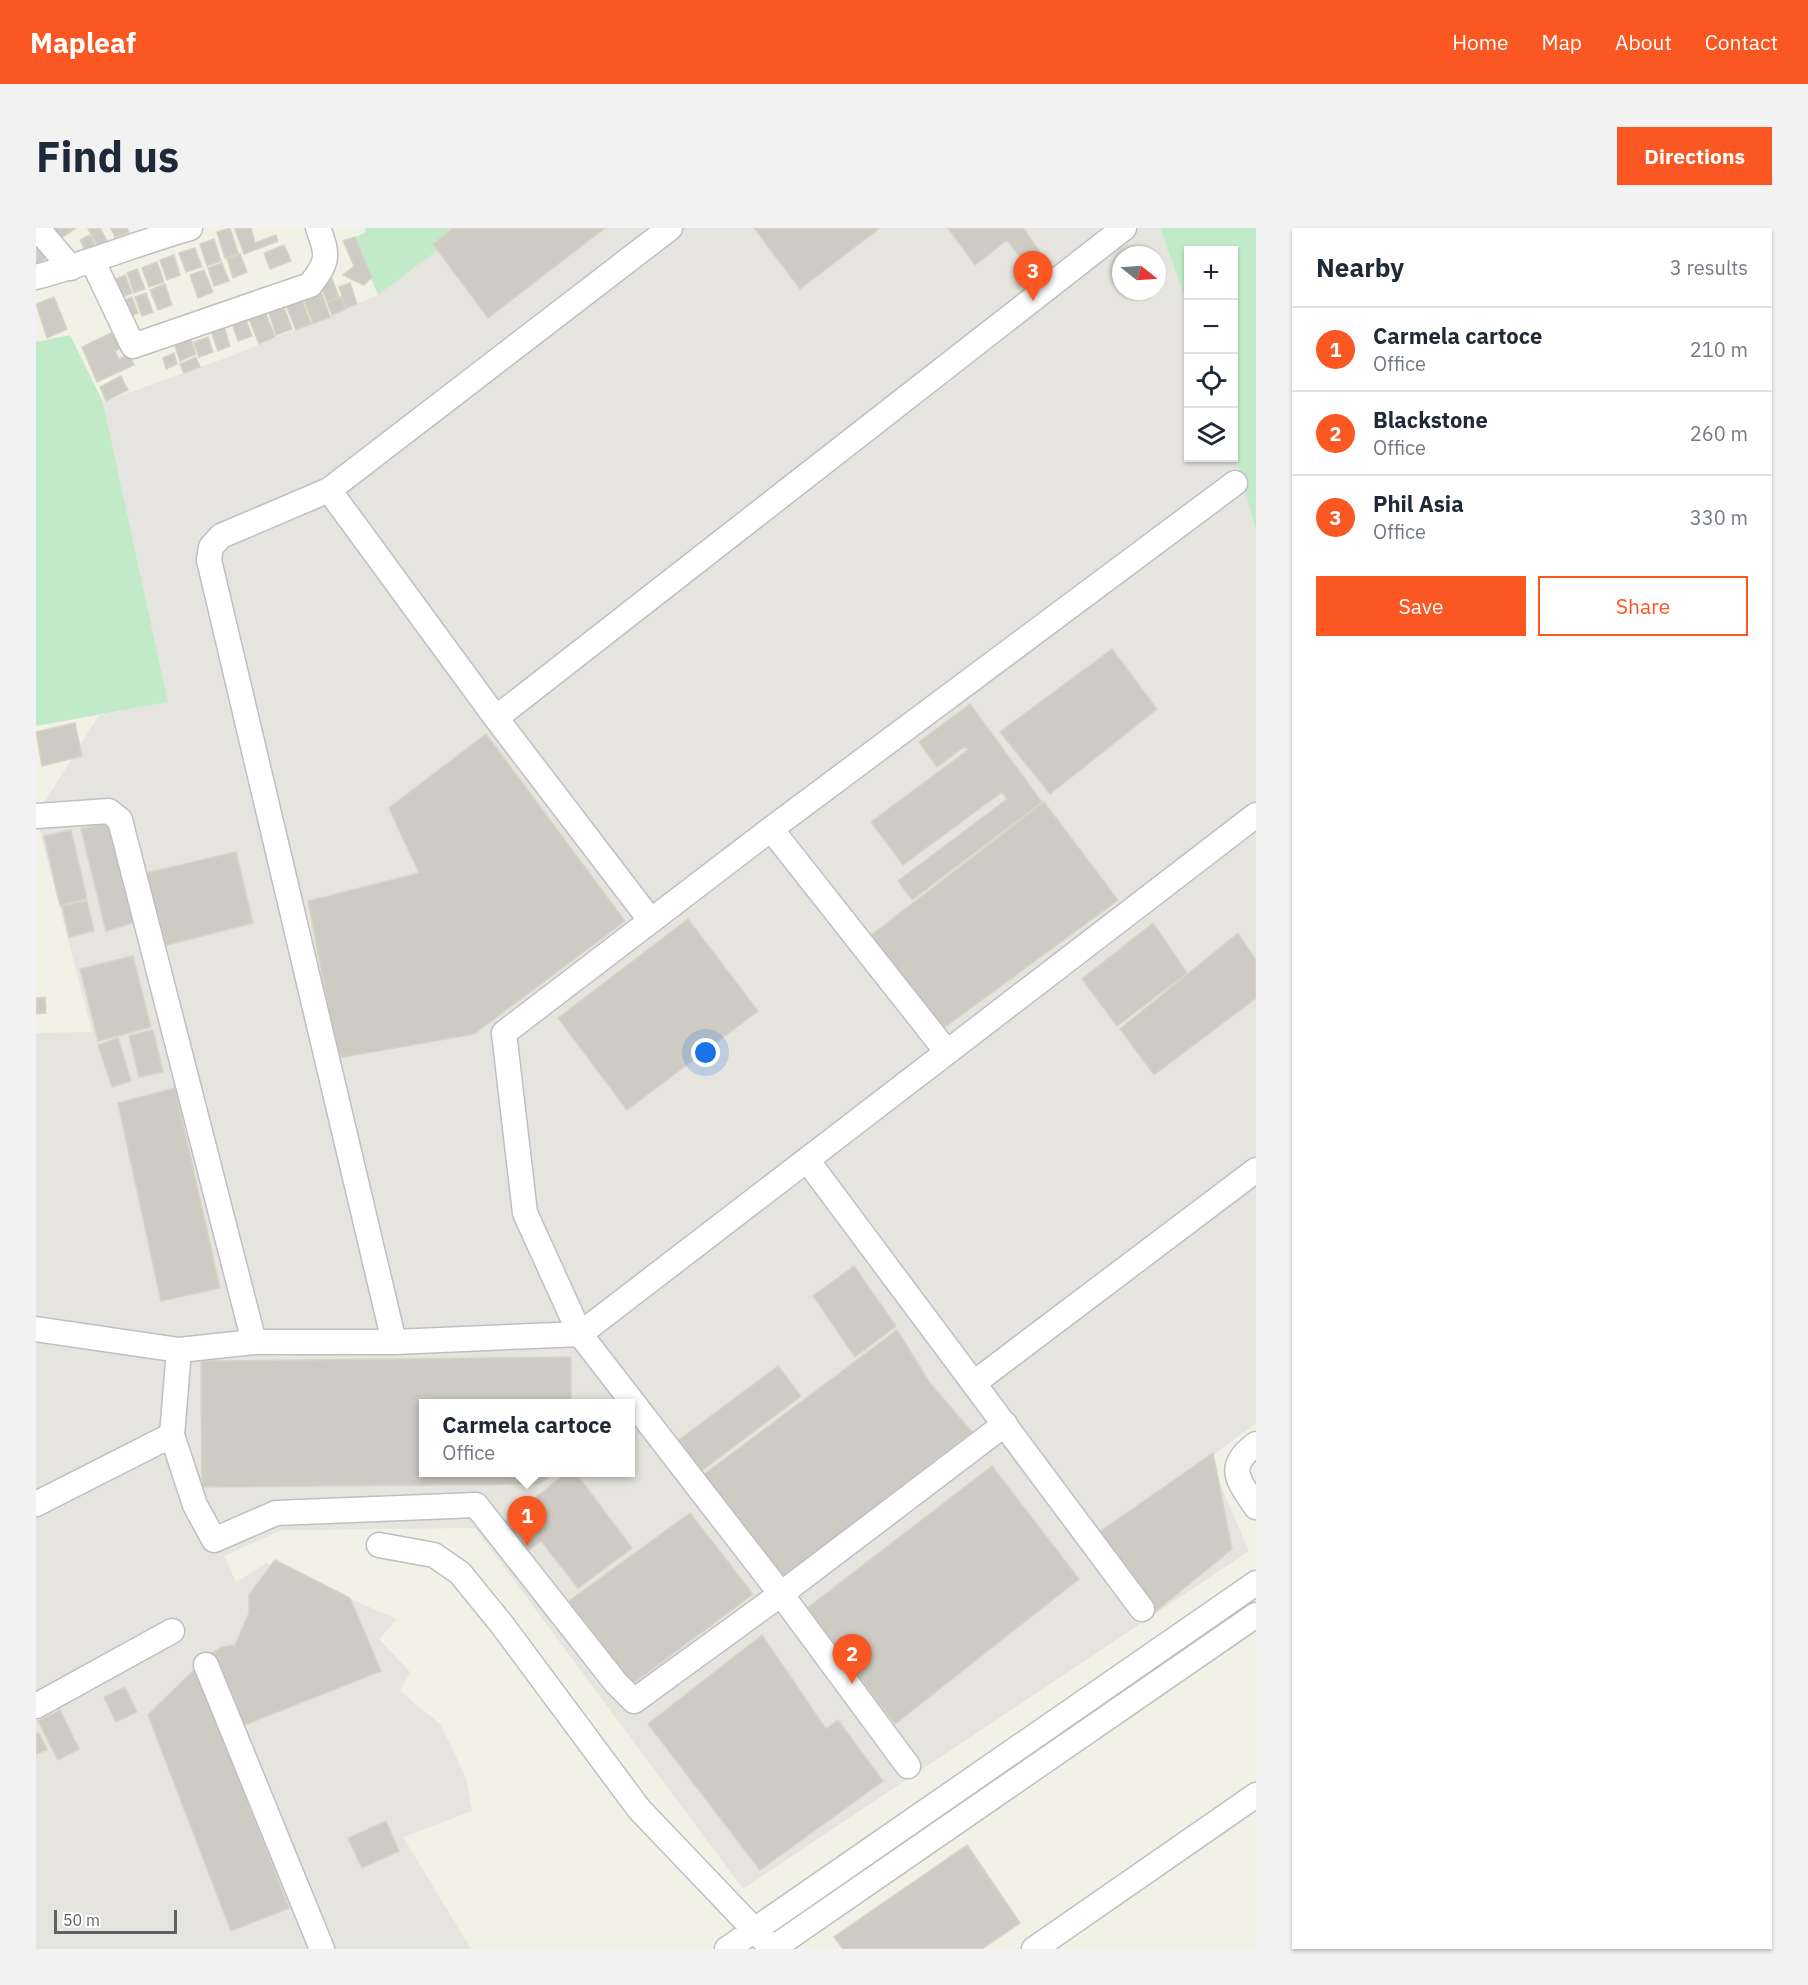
<!DOCTYPE html>
<meta charset="utf-8">
<style>
body{margin:0;font-family:"IBM Plex Sans",sans-serif;background:#f2f2f3;color:#1f2937}
.controls{position:absolute;right:18px;top:18px;display:grid;overflow:hidden;border-radius:0px;box-shadow:0 2px 4px #0004}
.controls button{width:54px;height:54px;display:grid;place-items:center;padding:0;border:0;border-bottom:2px solid #e0e1e3;background:#fff;color:#1f2937;font:30px sans-serif}
.compass{position:absolute;left:1076px;top:18px;width:54px;height:54px;border-radius:50%;background:#fff;box-shadow:0 2px 4px #0004;rotate:107deg}
.scale{position:absolute;left:18px;bottom:15px;width:123px;box-sizing:border-box;padding-left:6px;border:3px solid #5e6168;border-top:0;font-size:16px;line-height:21px;white-space:nowrap;color:#5e6168;-webkit-text-stroke:4px #fff;paint-order:stroke}
.you{position:absolute;left:670px;top:825px;width:21px;height:21px;margin:-15px;border:4px solid #fff;border-radius:50%;background:#1a73e8;box-shadow:0 0 0 9px #1a73e833}
.badge{display:grid;place-items:center;width:39px;height:39px;border-radius:50%;background:#fa5723;color:#fff;font-size:20px;font-weight:700}
.pin{position:absolute;translate:-50% -50px;filter:drop-shadow(0 2px 3px #0008)}
.pin::after{content:'';position:absolute;top:32px;width:21px;height:18px;background:inherit;clip-path:polygon(0 0,100% 0,50% 100%)}
.popup{position:absolute;left:383px;top:1171px;width:216px;height:78px;box-sizing:border-box;display:grid;place-content:center;border-radius:0px;background:#fff;filter:drop-shadow(0 2px 4px #0005);font-size:20px;white-space:nowrap;color:#747a83}
.popup b{font-size:22px;color:#1f2937}
.popup::after{content:'';position:absolute;left:50%;top:100%;margin-left:-12px;border:12px solid transparent;border-top-color:#fff}
.list{margin:0;padding:0;list-style:none}
h2{display:flex;justify-content:space-between;align-items:center;height:78px;margin:0;padding:0 24px;font-size:26px}
h2 small{font-size:20px;font-weight:400;color:#747a83}
.list li{display:grid;grid-template-columns:39px 1fr auto;gap:18px;align-items:center;box-sizing:border-box;height:84px;padding:0 24px;border-top:2px solid #e0e1e3}
.list b{display:block;font-size:22px;white-space:nowrap}
.list p{margin:0;font-size:20px;white-space:nowrap;color:#747a83}
.list em{font-size:20px;font-style:normal;color:#747a83}
.actions{display:flex;gap:12px;padding:18px 24px}
.actions a{flex:1;padding:14px 0;border:2px solid #fa5723;border-radius:0px;text-align:center;font-size:21px;color:#fa5723}
.actions .main{background:#fa5723;color:#fff}
.icon{flex:none;width:33px;height:33px;fill:none;stroke:currentColor;stroke-width:2;stroke-linecap:round;stroke-linejoin:round}
.map{position:relative;flex:none;width:1220px;height:1721px;overflow:hidden;border-radius:0px}
header{display:flex;align-items:center;gap:36px;box-sizing:border-box;height:84px;padding:0 30px;background:#fa5723;color:#fff}
header strong{font-size:28px}
nav{display:flex;gap:33px;margin-inline-start:auto;font-size:21px}
.intro{display:flex;align-items:center;justify-content:space-between;box-sizing:border-box;height:144px;padding:0 36px}
h1{margin:0;font-size:42px}
.button{padding:15px 27px;border-radius:0px;background:#fa5723;color:#fff;font-size:21px;font-weight:700}
main{display:flex;gap:36px;padding:0 36px}
aside{flex:1;background:#fff;border-radius:0px;box-shadow:0 2px 4px #0004}
.map>svg:first-child{display:block}
.industrial{fill:#e5e4de;fill-rule:evenodd}
.green{fill:#c1ebc8}
.building{fill:#cdcbc3;stroke:#d7d4c4;stroke-width:1.5}
.lines{fill:none;stroke-linecap:round;stroke-linejoin:round}
.minor-casing{stroke:#bebfc6;stroke-width:27}
.minor{stroke:#fff;stroke-width:24}
</style>
<header>
<strong>Mapleaf</strong>
<nav><a>Home</a><a>Map</a><a>About</a><a>Contact</a></nav>
</header>
<div class="intro"><h1>Find us</h1><a class="button">Directions</a></div>
<main>
<div class="map">
<svg width="1220" height="1721" viewBox="0 0 1220 1721">
<rect width="100%" height="100%" fill="#f1f1e6"/>
<!-- industrial -->
<path class="industrial" d="M431 0H1124L1152 78V230H1198V223L1220 302V1195L1173 1230 1213 1323 707 1661 439 1300 246 1302 188 1328 200 1354 231 1335 361 1391 343 1411 374 1444 364 1463 405 1497 430 1550 436 1583 367 1609 435 1721H0V805L56 804 0 588 63 487 132 474 67 174 198 127 342 67ZM1085 27H1121V63H1085ZM388 1176H594V1244H388Z"/>
<!-- green -->
<path class="green" d="M329 0H431L342 67 318 10 330 4Z
M1124 0H1220V302L1198 223V22H1152V78Z
M34 107 67 174 132 474 0 498V114Z"/>
<!-- building -->
<path class="building" d="M17 0H40L24 11Z
M64 0 71 13 62 18 52 1Z
M75 0H91L93 4 79 9Z
M194 0 202 25 189 30 181 4Z
M215 0 219 15 240 7 242 13 208 26 199 1Z
M417 0H569L452 90 397 16Z
M718 0H844L764 61Z
M912 0H987L1007 28 992 40 971 12 939 37Z
M54 7 60 19 50 24 44 12Z
M319 9 336 49 328 57 307 47 318 38 307 13Z
M178 11 185 33 171 38 164 16Z
M0 15 11 29 0 38Z
M248 17 255 33 234 41 228 25Z
M159 20 166 39 150 44 143 25Z
M204 26 211 44 197 50 191 31Z
M138 27 144 47 131 52 124 32Z
M121 34 128 54 113 59 106 40Z
M186 35 193 53 178 58 172 40Z
M101 41 109 61 98 65 91 45Z
M168 42 177 64 162 70 154 47Z
M89 47 96 65 85 70 78 52Z
M295 48 303 69 291 74 283 53Z
M314 55 321 76 310 80 303 59Z
M129 56 136 77 122 82 114 62Z
M284 60 294 89 277 96 266 67Z
M110 65 117 84 106 88 99 69Z
M18 69 31 101 11 110 0 76Z
M96 69 102 85 92 89 86 73Z
M265 69 275 96 260 102 249 75Z
M305 69 310 81 296 87 291 74Z
M248 79 256 101 240 107 233 85Z
M228 81 239 109 223 116 212 88Z
M208 87 216 108 202 113 195 92Z
M187 95 194 118 182 123 174 100Z
M79 103 87 119 79 123 83 131 93 126 98 137 61 154 46 119Z
M154 108 160 126 144 133 136 109Z
M172 109 177 124 163 129 158 114Z
M138 125 141 136 130 141 127 130Z
M160 129 164 139 148 145 144 136Z
M85 148 92 162 70 173 64 159Z
M1076 421 1121 481 1014 566 964 504Z
M934 476 1006 574 876 672 862 653 971 571 966 564 867 637 835 594 932 522 929 518 901 539 883 514Z
M39 495 46 528 6 538 0 504Z
M450 506 589 693 438 806 302 830 272 673 383 645 353 580Z
M1008 574 1082 672 905 802 833 709Z
M77 593 100 694 70 703 45 601Z
M35 602 51 671 24 677 8 608Z
M200 624 217 695 127 718 110 645Z
M51 673 58 703 33 709 26 678Z
M652 691 722 783 591 882 522 790Z
M1117 695 1151 745 1081 798 1046 751Z
M1202 705 1220 732V770L1118 847 1084 801Z
M97 728 115 799 62 813 44 741Z
M9 769 10 785 0 786V770Z
M117 802 127 844 103 849 93 808Z
M82 810 95 853 76 859 62 817Z
M139 860 184 1060 125 1073 82 875Z
M818 1038 860 1098 819 1129 777 1068Z
M861 1102 894 1155 936 1204 745 1351 666 1248Z
M535 1129V1176H388V1244H519L504 1256 166 1259 165 1133Z
M742 1138 765 1168 664 1244 643 1212Z
M1177 1225 1196 1321 1118 1385 1059 1307Z
M956 1238 1043 1351 859 1496 770 1381Z
M532 1244H539L596 1320 542 1360 505 1313 486 1327 464 1297Z
M654 1285 717 1366 591 1460 525 1379Z
M239 1332 314 1370 345 1443 201 1500 174 1426 186 1419 199 1417 213 1385V1367Z
M726 1407 790 1501 802 1492 847 1553 724 1642 612 1496Z
M160 1440 253 1680 195 1703 112 1487Z
M89 1459 101 1484 80 1494 68 1469Z
M24 1482 43 1521 22 1532 2 1493Z
M3 1505 11 1522 0 1526V1506Z
M350 1593 363 1623 326 1640 312 1610Z
M931 1617 984 1695 946 1721H807L798 1709Z"/>
<g class="lines">
<defs>
<path id="minor" d="M1 0 35 40
M57 34 97 118 274 57C292 34 293 28 282 0
M0 49C53 35 102 15 154 0
M293 262 634 0
M460 490 1088 0
M0 588 73 583 84 592 218 1114
M735 601 911 824
M771 932 1106 1381
M0 1101 143 1122 218 1114H358L544 1106 1220 587
M358 1114 173 332 175 319 185 308 293 262 460 490 615 693
M143 1122 136 1207 159 1277 178 1312 240 1285 440 1277 580 1455 598 1473 745 1366 969 1196
M938 1155 1220 942
M1220 1216C1189 1239 1202 1252 1220 1279
M0 1276 136 1207
M343 1317 398 1327 424 1345 467 1398 603 1581 728 1712
M170 1437 286 1721
M0 1478 136 1403
M872 1538 745 1366 544 1106 489 985 468 805 735 601 1199 255
M691 1721 1220 1355
M736 1721 1220 1387
M998 1721 1220 1567"/>
</defs>
<!-- minor casing -->
<use href="#minor" class="minor-casing"/>
<!-- minor -->
<use href="#minor" class="minor"/>
</g>
</svg>
<div class="controls">
<button>+</button>
<button>−</button>
<button><svg class="icon" aria-label="locate" viewBox="0 0 24 24"><circle cx="12" cy="12" r="6"/><path d="M12 2v4M12 18v4M2 12h4M18 12h4"/></svg></button>
<button><svg class="icon" aria-label="layers" viewBox="0 0 24 24"><path d="M12 4l9 5-9 5-9-5zM3 14l9 5 9-5"/></svg></button>
</div>
<svg class="compass" viewBox="-18 -18 36 36"><path d="M0-13l5 13h-10z" fill="#e53935"/><path d="M0 13l5-13h-10z" fill="#747a83"/></svg>
<div class="scale">50 m</div>
<div class="you"></div>
<div class="pin badge" style="left:491px;top:1318px">1</div>
<div class="popup"><b>Carmela cartoce</b>Office</div>
<div class="pin badge" style="left:816px;top:1456px">2</div>
<div class="pin badge" style="left:997px;top:73px">3</div>
</div>
<aside>
<h2>Nearby<small>3 results</small></h2>
<ul class="list">
<li><span class="badge">1</span><div><b>Carmela cartoce</b><p>Office</p></div><em>210 m</em></li>
<li><span class="badge">2</span><div><b>Blackstone</b><p>Office</p></div><em>260 m</em></li>
<li><span class="badge">3</span><div><b>Phil Asia</b><p>Office</p></div><em>330 m</em></li>
</ul>
<div class="actions"><a class="main">Save</a><a>Share</a></div>
</aside>
</main>
